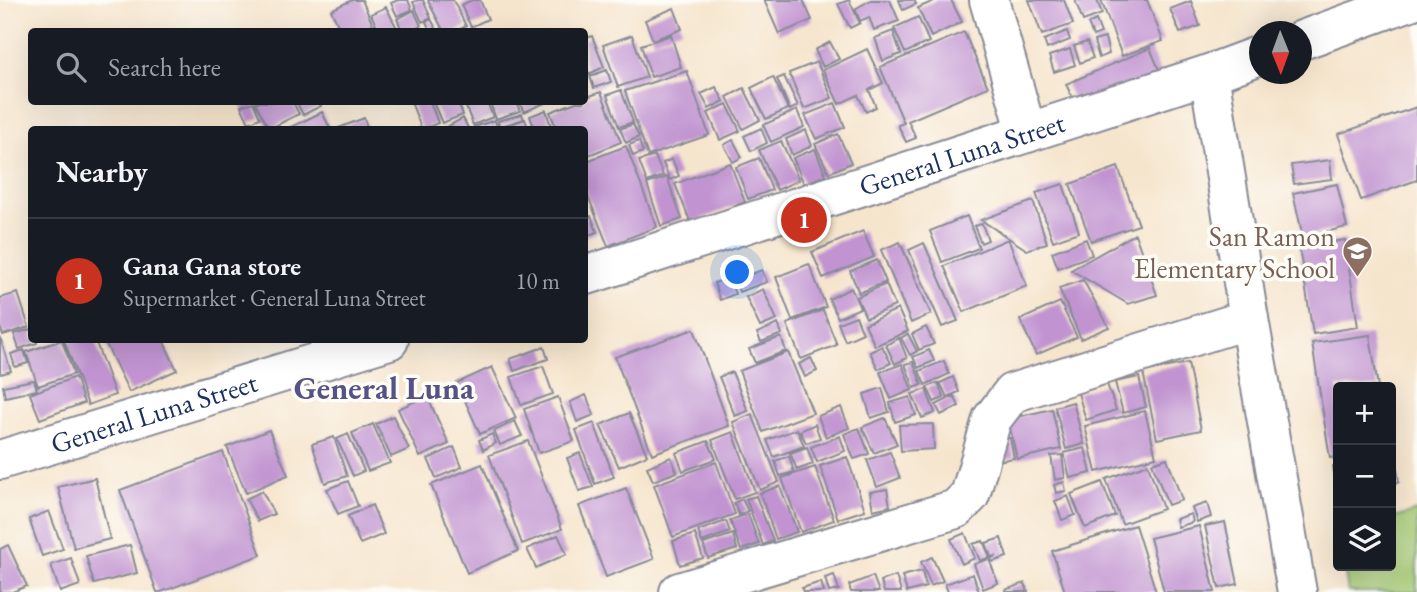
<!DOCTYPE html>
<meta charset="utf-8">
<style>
body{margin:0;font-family:"EB Garamond",serif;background:#20242c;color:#f1f3f6}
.controls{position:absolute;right:21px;bottom:21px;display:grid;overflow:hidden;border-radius:7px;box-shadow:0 7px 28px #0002}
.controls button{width:63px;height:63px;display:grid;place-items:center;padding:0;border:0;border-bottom:2px solid #363941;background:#171b24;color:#f1f3f6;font:35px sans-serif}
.compass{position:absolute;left:1249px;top:21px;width:63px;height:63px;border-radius:50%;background:#171b24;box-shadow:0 7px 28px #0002;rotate:179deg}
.you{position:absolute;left:738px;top:273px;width:24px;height:24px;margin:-18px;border:5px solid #fff;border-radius:50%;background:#1a73e8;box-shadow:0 0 0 10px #1a73e833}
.badge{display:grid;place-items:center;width:46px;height:46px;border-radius:50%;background:#c8321e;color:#fff;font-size:23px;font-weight:700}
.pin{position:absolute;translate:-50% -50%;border:4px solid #fff;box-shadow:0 2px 7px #0006}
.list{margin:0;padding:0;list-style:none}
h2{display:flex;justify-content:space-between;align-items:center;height:91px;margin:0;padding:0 28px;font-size:30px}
h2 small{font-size:23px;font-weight:400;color:#9ea1a6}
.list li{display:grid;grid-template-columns:46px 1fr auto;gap:21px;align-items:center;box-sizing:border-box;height:126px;padding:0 28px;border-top:2px solid #363941}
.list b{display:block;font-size:26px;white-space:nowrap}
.list p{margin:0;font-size:23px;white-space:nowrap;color:#9ea1a6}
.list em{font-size:23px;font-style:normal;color:#9ea1a6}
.icon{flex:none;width:38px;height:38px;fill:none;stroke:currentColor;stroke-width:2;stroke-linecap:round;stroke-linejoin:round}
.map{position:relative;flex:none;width:1417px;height:592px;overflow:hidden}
.search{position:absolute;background:#171b24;box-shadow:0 7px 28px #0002;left:28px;top:28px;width:560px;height:77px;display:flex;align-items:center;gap:18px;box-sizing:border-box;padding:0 24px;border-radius:7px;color:#9ea1a6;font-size:26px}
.panel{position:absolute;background:#171b24;box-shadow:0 7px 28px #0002;left:28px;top:126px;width:560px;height:217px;border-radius:7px}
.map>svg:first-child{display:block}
.green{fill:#a5c973;stroke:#607c68;stroke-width:2}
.building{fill:#c194d1}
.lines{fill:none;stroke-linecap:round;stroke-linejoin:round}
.minor-casing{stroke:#888a96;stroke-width:42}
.major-casing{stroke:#888a96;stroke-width:42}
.minor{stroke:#fff;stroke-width:38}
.major{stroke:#fff;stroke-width:38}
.labels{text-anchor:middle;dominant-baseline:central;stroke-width:7;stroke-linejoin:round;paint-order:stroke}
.street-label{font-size:28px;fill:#1b2f5e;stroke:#fdfcf7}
.education-label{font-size:28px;fill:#785e54;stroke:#fdfcf7;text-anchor:end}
.quarter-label{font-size:32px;font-weight:bold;fill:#555286;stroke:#fdfcf7}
</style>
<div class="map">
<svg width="1417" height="592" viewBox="0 0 1417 592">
<rect width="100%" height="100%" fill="#fdfcf7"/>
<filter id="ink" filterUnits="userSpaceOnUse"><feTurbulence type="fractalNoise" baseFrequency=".0143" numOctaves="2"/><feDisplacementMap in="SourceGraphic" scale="14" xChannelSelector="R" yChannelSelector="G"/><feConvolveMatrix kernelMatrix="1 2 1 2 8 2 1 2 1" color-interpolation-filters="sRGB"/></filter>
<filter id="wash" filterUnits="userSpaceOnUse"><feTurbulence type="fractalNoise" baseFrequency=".00686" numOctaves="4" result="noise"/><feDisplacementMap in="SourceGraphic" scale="28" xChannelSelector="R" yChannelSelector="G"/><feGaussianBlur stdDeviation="1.57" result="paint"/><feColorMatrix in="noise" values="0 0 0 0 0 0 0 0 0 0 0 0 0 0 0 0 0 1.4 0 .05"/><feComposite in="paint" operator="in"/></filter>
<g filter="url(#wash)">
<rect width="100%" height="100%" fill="#f6e5cd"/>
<!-- green -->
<path class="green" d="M1417 511V592H1348L1344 566H1391V519Z"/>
<g id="blocks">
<!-- building -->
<path class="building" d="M352 0H362L376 32H341L331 10Z
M398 0H408L412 10 397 16 391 3Z
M418 0H423L431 18 422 22 413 2Z
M429 0H453L466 26 455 32H444L428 1Z
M472 0H480L488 19 471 27 461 5Z
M764 0H803L812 20 779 34Z
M849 0 860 23 850 28 838 4Z
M871 0H890L899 21 874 30 869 17 860 21 855 9Z
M899 0H914L916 4 903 10Z
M936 0H951L962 22 931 37 918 8Z
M1029 0H1064L1073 24 1042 35Z
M1075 0H1097L1102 14 1083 21Z
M1101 0H1147L1163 41 1122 56Z
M1191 1 1200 26 1180 33 1170 9Z
M386 7 399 32H379L371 14Z
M674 8 682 29 653 40 645 20Z
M414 10 421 26 409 32H403L397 19Z
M918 17 929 42 905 53 894 28Z
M431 19 438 32H431L426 22Z
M1096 20 1101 33 1093 36 1088 24Z
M893 31 901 54 883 61 875 38Z
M1067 31 1070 40 1047 49 1044 40Z
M964 32 988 87 908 121 916 138 906 142 898 125 904 123 880 67Z
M632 35 647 77 618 87 603 45Z
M671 35 681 67 651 77 641 45Z
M592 36 604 67 589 74 584 62V39Z
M1105 38 1109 54 1099 58 1094 41Z
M830 42 839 59 823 67 815 50Z
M1087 42 1093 58 1080 63 1074 46Z
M1150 48 1163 79 1080 115 1066 84Z
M867 49 883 83 869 90 876 107 866 112 858 95 839 104 823 70Z
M1070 49 1075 65 1054 72 1049 56Z
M817 62 832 98 804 109 789 73Z
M607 70 611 82 594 88 590 76Z
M687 71 709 135 648 156 625 91Z
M784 76 798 106 790 110 777 79Z
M773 77 788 109 766 119 751 88Z
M716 87 724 101 709 109 701 94Z
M744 88 760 120 743 129 727 97Z
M621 90 633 122 619 127 607 95Z
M601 92 621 142 584 157V130H557L550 112 576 102H584V98Z
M253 102 260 118 249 123 241 106Z
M255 102H293L299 114 269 129Z
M300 102H320L321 106 303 115 297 103Z
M411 102H430L438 123 422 130Z
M433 102H458L463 115 442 123Z
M464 102H487L493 117 473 125Z
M490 102H516L520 111 496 119Z
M519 102H547L524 112Z
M835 103 845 127 816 139 805 115Z
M727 104 740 131 720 140 708 113Z
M1417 107V180L1361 200 1338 134Z
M546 110 552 130H535L530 116Z
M797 110 804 127 771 142 763 125Z
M322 112 331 130H285Z
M522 114 524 119 499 127 498 121Z
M364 118 368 130H336V129Z
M463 118 469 130H441Z
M525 119 529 130H498V129Z
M495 120 498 130H475L474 127Z
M633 124 639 137 626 143 620 129Z
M761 128 767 143 751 151 744 136Z
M806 130 812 146 792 155 786 139Z
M838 134 851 163 829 173 815 144Z
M733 140 742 157 733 162 724 145Z
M639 141 643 152 633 156 629 145Z
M781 141 799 180 777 190 759 150Z
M626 146 657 227 608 246 584 186V162Z
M815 149 826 175 804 184 793 158Z
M655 156 663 176 647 182 639 161Z
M759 158 772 190 748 199 736 167Z
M672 159 679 176 670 180 663 163Z
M1330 160 1332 179 1294 184 1291 165Z
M730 163 745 202 691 223 675 184Z
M1118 167 1139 225 1091 241 1070 184Z
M667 177 682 219 661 226 647 184Z
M1063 184 1079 232 1053 241 1036 193Z
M1337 184 1347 227 1303 237 1293 193Z
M1033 201 1047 243 1027 250 981 220Z
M591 216 597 232 584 237V219Z
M967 216 979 248 942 262 930 231Z
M982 224 988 240 981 243 974 226Z
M863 231 874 257 823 278 812 252Z
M1135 234 1157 295 1128 304 1071 270Z
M1008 239 1027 286 964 312 944 266Z
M1086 239 1092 255 1058 268 1052 252Z
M1345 240 1358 327 1313 334 1299 247Z
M900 242 931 314 911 323 881 250Z
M924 243 958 321 942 327 909 250Z
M877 260 886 282 859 293 850 271Z
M809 264 826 307 792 320 776 277Z
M762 270 767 282 739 292 735 280Z
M729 278 735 294 720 300 714 283Z
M1083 280 1109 327 1081 339 1059 288Z
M886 284 895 306 866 318 857 297Z
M851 288 860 308 838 318 829 299Z
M763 289 777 320 760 327 746 297Z
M18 293 29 327 3 335 0 327V298Z
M1060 302 1077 337 1036 355 1020 320Z
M898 309 908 331 875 346 865 324Z
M823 310 837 345 801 359 787 324Z
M856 316 863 333 845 341 838 323Z
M778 324 782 334 761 342 757 333Z
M926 327 934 344 919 350 912 334Z
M32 329V340H37V343L19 349 14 334Z
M694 329 729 426 652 454 615 357Z
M908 334 917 351 910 355 901 338Z
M1370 335 1378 387H1338V457L1330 458 1312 343Z
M0 337 11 371 1 374 0 372Z
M781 337 786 351 755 363 749 349Z
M899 338 907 358 895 364 886 345Z
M62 340 74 374 38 386 26 352Z
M64 340H95L115 395 88 405Z
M104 340H163L177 370 129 392Z
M882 346 891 363 878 369 870 352Z
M544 347 548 359 514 371 510 359Z
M24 350 28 363 15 367 11 354Z
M929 350 934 361 918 368 913 357Z
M788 352 813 413 763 432 739 371Z
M811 358 817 371 805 377 799 364Z
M944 361 949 374 925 385 919 371Z
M913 362 922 385 914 388 905 364Z
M1188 363 1201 430 1157 439 1143 372Z
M902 364 912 390 891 399 880 372Z
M543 366 553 394 521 405 511 377Z
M492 367 516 418 480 434 457 383Z
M732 372 748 411 735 416 719 377Z
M75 377 84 403 40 419 30 394Z
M953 377 959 392 947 397 940 383Z
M1139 377 1146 407 1123 413 1115 382Z
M34 380 37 390 5 397 3 386Z
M938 383 944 398 934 402 927 387Z
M1107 384 1116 410 1086 420 1078 393Z
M882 388 889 412 871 418 864 394Z
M926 389 935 413 922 418 912 394Z
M586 395 594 415 577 422 570 402Z
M427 396 449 444 420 457 398 409Z
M954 396 959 406 941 415 936 405Z
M558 397 574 441 539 453 524 409Z
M910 397 916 415 895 422 890 403Z
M1073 402 1084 444 1066 449 1055 407Z
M841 407 849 428 826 437 818 416Z
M1052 409 1061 449 1017 459 1008 419Z
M1145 411 1156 457 1096 472 1085 426Z
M629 413 647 455 619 467 600 425Z
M752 414 779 482 760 490 733 422Z
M393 416 409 449 391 457 376 424Z
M885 418 897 444 874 453 862 427Z
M515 421 522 436 500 445 494 431Z
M594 423 614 477 595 484 576 430Z
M373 424 390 463 368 471 352 433Z
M815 424 820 438 806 443 800 431Z
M933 424 934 449 901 451 899 425Z
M859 428 869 454 854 459 844 434Z
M797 429 804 446 774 457 767 440Z
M269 430 288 475 246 493 227 447Z
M733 432 755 492 735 499 712 440Z
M348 434 364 471 353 476 337 439Z
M492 434 496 443 483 450 479 440Z
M840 436 845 451 817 462 811 447Z
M334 437 347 476 325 483 312 444Z
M1010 438 1014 458 997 461 992 441Z
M528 441 562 529 522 544 489 455Z
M708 441 716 459 683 471 676 453Z
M454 447 462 467 436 478 428 459Z
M807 447 813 464 797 470 790 453Z
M1085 448 1091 473 1070 478 1064 453Z
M223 452 261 555 161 592H157L120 490Z
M890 452 900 478 877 487 867 460Z
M580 453 593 487 579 491 567 458Z
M1062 455 1065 478 1055 480 1051 456Z
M789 456 794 472 780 476 775 461Z
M1395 456 1399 482 1391 484V457Z
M671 457 677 472 653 481 647 467Z
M847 457 865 510 838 519 820 466Z
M1167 458 1182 500 1168 505 1152 463Z
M716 462 735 514 673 537 654 485Z
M482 464 518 551 467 573 431 485Z
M1148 464 1163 509 1122 524 1106 479Z
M1338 465V491H1337L1333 466Z
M815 467 834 520 801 532 782 478Z
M95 478 110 539 74 548 58 487Z
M348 481 358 506 338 514 327 489Z
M1064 482 1066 491 1056 493 1054 485Z
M1102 482 1115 516 1085 528 1071 494Z
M780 486 797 532 776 539 760 493Z
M626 488 654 559 606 577 579 506Z
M887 489 890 506 873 510 870 492Z
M262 491 274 514 258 521 246 499Z
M756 496 773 541 763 545 746 499Z
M1068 496 1075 515 1062 520 1055 501Z
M742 499 748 511 739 515 734 503Z
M1207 503 1211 517 1197 522 1192 508Z
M372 505 384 534 360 544 348 516Z
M49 511 63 549 42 556 29 519Z
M748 514 759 544 741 550 730 520Z
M1191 514 1193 522 1178 527 1176 519Z
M726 521 730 532 702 542 698 531Z
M1225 522 1238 584 1219 588 1205 526Z
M1135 525 1156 592H1065L1052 551Z
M1199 526 1215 592H1164L1150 538Z
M965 533 975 558 962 564 951 539Z
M695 534 703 558 680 565 673 541Z
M733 534 737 549 708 558 703 544Z
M558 535 567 554 536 568 527 549Z
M1001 538 1007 557 992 562 991 558 997 556 991 557 986 543Z
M983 541 990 557 980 561 973 544Z
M8 545 27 586 12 592H0V549Z
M130 545 137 573 94 584 86 556Z
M932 557 943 581 931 586 921 562Z
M71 558 80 585 60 592 51 565Z
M989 559 998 583 983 589 974 564Z
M922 571 926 587 907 592 902 576Z
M973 574 979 592H948L945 584Z
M834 575 839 590 829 592 825 578Z
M873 576 879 592H851L849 585Z
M896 576 901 592H884L881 581Z
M821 582 824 592H803L802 588Z
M1025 583 1028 592H1006L1005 590Z"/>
</g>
</g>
<g filter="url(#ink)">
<use href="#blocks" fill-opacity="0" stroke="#888a96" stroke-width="2"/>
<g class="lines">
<defs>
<path id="minor" d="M989 0 1027 133
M679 592 956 509 970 495 992 419 1012 393 1249 319"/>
<g id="major">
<path d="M1302 40 1413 0"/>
<path d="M1209 74 1249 319 1297 592"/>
<path id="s1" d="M584 276 1209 74 1260 55"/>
<path id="s2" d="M0 460 389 340"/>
</g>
</defs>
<!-- minor casing -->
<use href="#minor" class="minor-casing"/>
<!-- major casing -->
<use href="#major" class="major-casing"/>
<!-- minor -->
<use href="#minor" class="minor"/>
<!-- major -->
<use href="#major" class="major"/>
</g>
</g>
<!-- icons -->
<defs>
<symbol id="school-pin" viewBox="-11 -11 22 30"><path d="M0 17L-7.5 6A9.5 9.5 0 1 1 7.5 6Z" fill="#8d6e63" stroke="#fdfcf7"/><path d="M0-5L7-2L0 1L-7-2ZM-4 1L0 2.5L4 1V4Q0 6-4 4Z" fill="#fff"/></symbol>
</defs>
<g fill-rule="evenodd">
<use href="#school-pin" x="1340" y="234" width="35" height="47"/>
</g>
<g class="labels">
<!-- street labels -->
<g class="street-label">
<text stroke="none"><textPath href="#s1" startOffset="397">General Luna Street</textPath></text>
<text stroke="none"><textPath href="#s2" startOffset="161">General Luna Street</textPath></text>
</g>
<!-- education labels -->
<g class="education-label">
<text x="1335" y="236">San Ramon<tspan x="1335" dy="32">Elementary School</tspan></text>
</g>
<!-- quarter labels -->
<g class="quarter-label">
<text x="384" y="388">General Luna</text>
</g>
</g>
</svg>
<div class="controls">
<button>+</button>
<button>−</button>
<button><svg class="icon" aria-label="layers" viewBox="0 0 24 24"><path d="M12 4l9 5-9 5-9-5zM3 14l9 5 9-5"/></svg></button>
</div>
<svg class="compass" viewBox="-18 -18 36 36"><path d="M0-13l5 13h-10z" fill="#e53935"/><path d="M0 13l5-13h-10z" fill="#9ea1a6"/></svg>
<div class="you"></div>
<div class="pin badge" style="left:804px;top:220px">1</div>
<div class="search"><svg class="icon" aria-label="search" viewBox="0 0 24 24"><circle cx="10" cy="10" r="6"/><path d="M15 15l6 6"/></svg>Search here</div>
<section class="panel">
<h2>Nearby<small></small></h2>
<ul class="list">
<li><span class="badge">1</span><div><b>Gana Gana store</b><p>Supermarket · General Luna Street</p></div><em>10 m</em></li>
</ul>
</section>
</div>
